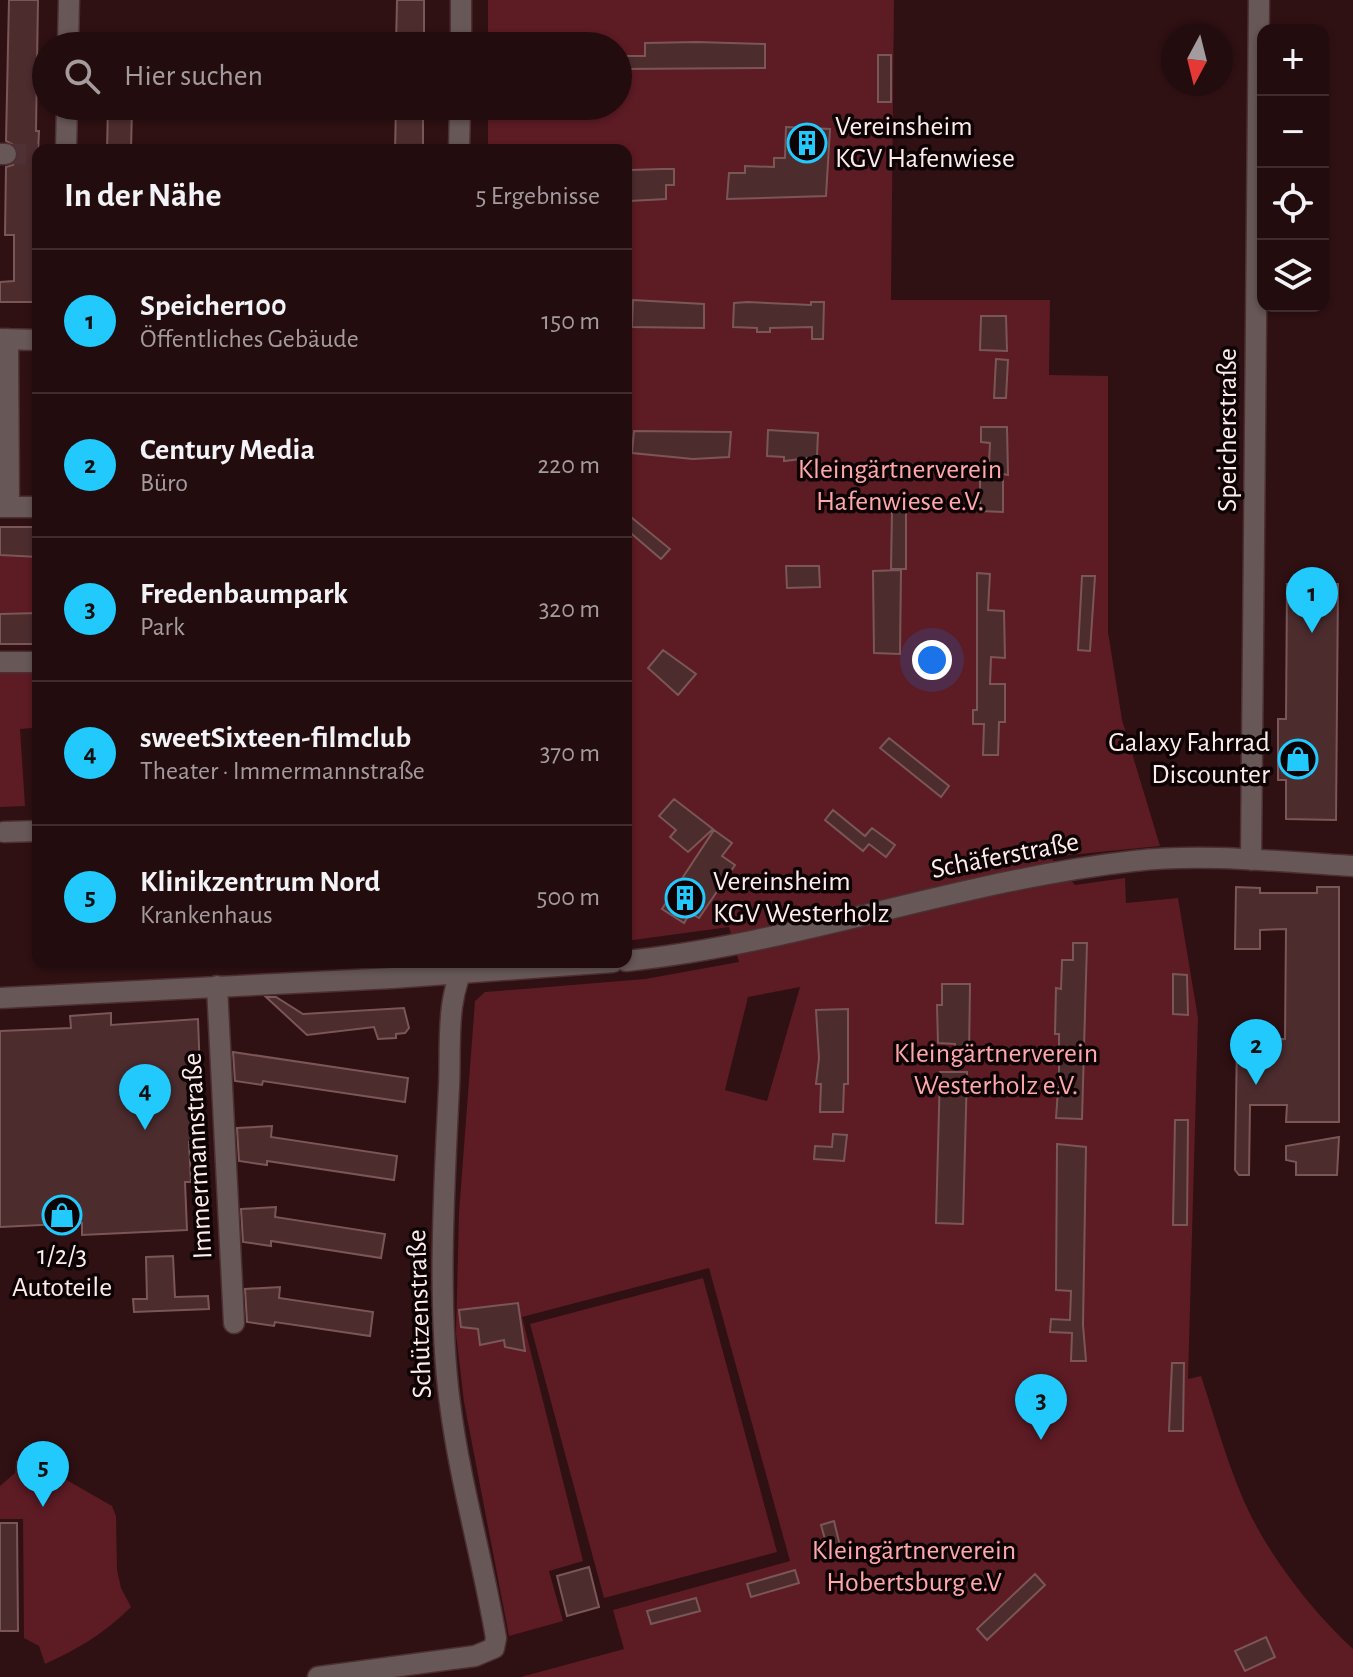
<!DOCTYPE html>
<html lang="de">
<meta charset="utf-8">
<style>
body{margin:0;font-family:"Alegreya Sans",sans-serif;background:#2f1a1c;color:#f1f3f6}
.controls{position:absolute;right:24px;top:24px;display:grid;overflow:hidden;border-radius:16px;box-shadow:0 2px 6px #0004}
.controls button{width:72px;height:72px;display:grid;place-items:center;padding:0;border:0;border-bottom:2px solid #402c2e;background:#230c0e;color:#f1f3f6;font:40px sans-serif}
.compass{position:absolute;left:1161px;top:24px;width:72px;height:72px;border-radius:50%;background:#230c0e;box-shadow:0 2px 6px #0004;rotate:187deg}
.you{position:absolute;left:932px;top:660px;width:28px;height:28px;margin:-20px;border:6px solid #fff;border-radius:50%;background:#1a73e8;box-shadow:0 0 0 12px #1a73e833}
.badge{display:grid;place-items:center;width:52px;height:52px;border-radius:50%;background:#21c9fd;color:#111;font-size:26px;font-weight:700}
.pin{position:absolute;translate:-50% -66px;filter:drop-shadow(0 2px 4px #0008)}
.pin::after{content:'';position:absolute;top:42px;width:28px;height:24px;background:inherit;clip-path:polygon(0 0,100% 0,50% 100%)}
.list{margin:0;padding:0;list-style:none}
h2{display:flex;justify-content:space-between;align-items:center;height:104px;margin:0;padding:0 32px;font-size:34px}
h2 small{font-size:26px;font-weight:400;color:#a39b9e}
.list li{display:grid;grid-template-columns:52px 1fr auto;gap:24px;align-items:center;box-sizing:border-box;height:144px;padding:0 32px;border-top:2px solid #402c2e}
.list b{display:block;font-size:30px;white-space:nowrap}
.list p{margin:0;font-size:26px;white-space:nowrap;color:#a39b9e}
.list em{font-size:26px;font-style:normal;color:#a39b9e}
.icon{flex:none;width:44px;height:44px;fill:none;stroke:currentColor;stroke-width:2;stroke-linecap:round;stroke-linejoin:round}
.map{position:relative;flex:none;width:1353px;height:1677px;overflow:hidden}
.search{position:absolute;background:#230c0e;box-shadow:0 2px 6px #0004;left:32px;top:32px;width:600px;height:88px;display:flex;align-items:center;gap:20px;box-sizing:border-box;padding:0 28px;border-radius:44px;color:#a39b9e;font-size:30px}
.panel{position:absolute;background:#230c0e;box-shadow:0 2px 6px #0004;left:32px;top:144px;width:600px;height:824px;border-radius:16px}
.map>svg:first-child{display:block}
.green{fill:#5d1b24;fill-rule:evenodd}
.building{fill:#4d2c2e;stroke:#7b5657;stroke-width:2}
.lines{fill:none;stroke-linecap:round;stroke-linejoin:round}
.minor-tunnel{stroke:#4e3134;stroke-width:20;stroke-dasharray:20 10;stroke-linecap:butt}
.minor-casing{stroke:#4c2f31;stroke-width:23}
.minor{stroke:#675757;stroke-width:20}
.labels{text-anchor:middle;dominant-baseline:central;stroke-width:7;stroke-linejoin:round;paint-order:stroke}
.poi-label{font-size:28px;fill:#feecec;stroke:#0e0304;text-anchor:start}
.street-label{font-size:28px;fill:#feecec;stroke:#0e0304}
.park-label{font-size:28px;fill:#fea8ac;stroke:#0e0304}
</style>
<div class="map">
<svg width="1353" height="1677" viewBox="0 0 1353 1677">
<rect width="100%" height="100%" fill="#2f1013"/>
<!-- green -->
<path class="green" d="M488 0H894L891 300H1050L1049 375 1108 376V632L1122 720 1160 846 1050 857 1075 885 1125 878 1126 903 1178 898 1198 1018 1188 1379 1201 1376C1214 1415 1225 1456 1241 1494 1264 1550 1309 1608 1353 1649V1677H521L624 1649 613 1610 790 1561 709 1268 522 1317 583 1561 549 1571 563 1621 509 1636 464 1402 456 1334 459 1213 475 1001 485 992 645 979 739 962 729 927 626 941V150H488V106H618V46H488ZM800 987 767 1101 725 1090 748 997Z
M0 555 38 557V613L0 614Z
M33 662V728L20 729 25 806 0 807V663Z
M703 1278 777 1552 604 1598 530 1324Z
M23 1455 112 1506 116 1516 117 1570 121 1588 131 1607C105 1633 78 1649 45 1664L39 1646 24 1638 23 1519H0V1486L15 1473 16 1461Z"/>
<!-- building -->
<path class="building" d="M9 0H38L36 131H39L35 217 38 302H0V282L14 281V235H5L6 167 13 165 19 155 17 147 6 141Z
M397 0H424V46H396Z
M697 42 765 44V68L618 69V56H645V43Z
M878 55H891V102H878Z
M108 106H132L131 150H107Z
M396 106H423V150H395Z
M786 127 830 129 826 196 727 199 729 173H745V166L774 167V158H785Z
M661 169H674V185H666V199L630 201 631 170Z
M633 300 704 304V328L632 327Z
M748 302 811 305V302H824L823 339H812V327L770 328V332H757V328L733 327 734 303Z
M981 316H1006L1007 351 980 350Z
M996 359 1008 360 1006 398H994Z
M981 427H1007L1008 475 1003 474V512L980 511V463H989L990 443 981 442Z
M768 430 818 433 817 457 784 461V457L767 456Z
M634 431 731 432 729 457 693 459 632 453Z
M874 495 906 497V569H891L892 510 874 509Z
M626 513 670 549 661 559 626 529Z
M0 527H38V557L0 555Z
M786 566H819L820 587 787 588Z
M901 570 900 654 874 653 873 571Z
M977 573 990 574 988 610 1004 611 1005 658 991 657 990 684H1005V722H999L998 755H983L984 724H973V710H977Z
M1082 576H1095L1090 651 1078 650Z
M1287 584H1338L1336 820 1286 819V780H1278V719H1286Z
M38 613V644H0V614Z
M663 650 696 674 678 695 648 668Z
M889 738 949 786 941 797 880 748Z
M674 799 713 829 688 852 670 837 676 830 659 816Z
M833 810 865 836 872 828 895 845 886 857 869 844 863 851 825 820Z
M714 830 732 843 722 856 735 865 699 918 690 913 684 923 662 909Z
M1236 887 1260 888V893H1317V887H1339V1122H1286L1287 1105H1250L1249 1175H1239L1235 1170 1237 1039H1285L1286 929 1260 930V949H1235Z
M1073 943H1087L1082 1119 1056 1118 1059 1076V1034H1055L1056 988 1061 989 1062 960H1073Z
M1173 974 1187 975 1188 1015 1173 1014Z
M942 984H970L969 1056H955V1044L938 1043 937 1005H942Z
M266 997H276L303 1014 404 1008 409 1028 405 1033 396 1034V1038L378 1039 374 1027 307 1035Z
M848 1009V1084H844L843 1112H820L821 1084H816L819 1058 816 1010Z
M111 1013V1025L198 1019 200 1074 193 1142H189L191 1182H185L187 1230 82 1235V1223L0 1227V1031L71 1028 70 1016Z
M233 1052 408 1078 405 1102 263 1081 262 1085 235 1081Z
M940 1072H967L963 1224 936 1223Z
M1175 1120H1188L1187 1225H1173Z
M272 1126 271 1137 397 1156 394 1180 267 1161V1165L239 1161 237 1128Z
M833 1134 847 1135 844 1161 814 1159 815 1146 832 1147Z
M1339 1137 1337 1175H1296V1162L1286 1160V1146Z
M1057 1144 1086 1147 1083 1325 1086 1361H1071L1072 1333 1050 1332 1051 1319 1070 1320 1071 1291 1056 1290Z
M276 1207 275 1217 385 1234 381 1258 271 1241V1246L243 1242 241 1209Z
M173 1256 175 1297 208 1296 209 1309 134 1312 133 1299H147L146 1257Z
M280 1287 279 1298 373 1312 370 1336 275 1322 274 1326 247 1322 245 1289Z
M518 1303 525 1351 505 1347 504 1340 480 1345 478 1329 461 1327 459 1310Z
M1172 1363H1184L1183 1431H1169Z
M834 1521 841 1550 829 1554 821 1525Z
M0 1523H17L18 1631H0Z
M589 1567 599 1607 567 1616 557 1576Z
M795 1570 799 1583 751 1597 747 1584Z
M1035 1574 1045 1585 987 1640 977 1629Z
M696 1598 700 1611 651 1624 647 1611Z
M1266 1637 1275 1657 1245 1671 1235 1651Z"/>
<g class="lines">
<!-- minor-tunnel -->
<path class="minor-tunnel" d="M6 154H38"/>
<defs>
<path id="minor" d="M68 46 69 0
M461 46V0
M66 150 67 106
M459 150 460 106
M0 154H6
M0 339 38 340
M8 339 9 507
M0 507H38
M0 662H38
M4 832 38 831
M1251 860 1259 0
M626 961C798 943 962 880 1134 861 1206 853 1281 862 1353 866
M217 986 234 1323
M0 998 393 978 613 962
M318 1677 475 1656 494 1648 496 1638C483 1560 460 1483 450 1404 437 1305 444 1188 449 1087 451 1049 445 994 467 962"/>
</defs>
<!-- minor casing -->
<use href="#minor" class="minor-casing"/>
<!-- minor -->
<use href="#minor" class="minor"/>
</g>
<!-- icons -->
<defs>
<symbol id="building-ring" viewBox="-11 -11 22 22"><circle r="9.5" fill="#0e0304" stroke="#21c9fd" stroke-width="1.5"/><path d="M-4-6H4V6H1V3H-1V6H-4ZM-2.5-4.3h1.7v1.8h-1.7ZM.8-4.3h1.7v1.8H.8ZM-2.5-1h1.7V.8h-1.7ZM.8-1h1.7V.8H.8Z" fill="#21c9fd"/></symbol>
<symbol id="shop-ring" viewBox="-11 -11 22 22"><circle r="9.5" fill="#0e0304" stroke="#21c9fd" stroke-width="1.5"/><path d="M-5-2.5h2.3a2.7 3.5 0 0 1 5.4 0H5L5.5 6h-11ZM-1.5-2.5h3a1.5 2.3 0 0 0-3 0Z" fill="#21c9fd"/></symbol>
</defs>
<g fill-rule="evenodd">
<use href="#building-ring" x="785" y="121" width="44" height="44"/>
<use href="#shop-ring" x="1276" y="737" width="44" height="44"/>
<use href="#building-ring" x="663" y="876" width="44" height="44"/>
<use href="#shop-ring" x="40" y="1193" width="44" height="44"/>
</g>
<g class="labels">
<!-- poi labels -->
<g class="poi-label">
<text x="835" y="127">Vereinsheim<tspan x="835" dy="32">KGV Hafenwiese</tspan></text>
<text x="1270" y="743" text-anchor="end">Galaxy Fahrrad<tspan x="1270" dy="32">Discounter</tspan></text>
<text x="713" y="882">Vereinsheim<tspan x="713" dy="32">KGV Westerholz</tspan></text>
<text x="62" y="1256" text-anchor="middle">1/2/3<tspan x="62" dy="32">Autoteile</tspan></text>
</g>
<!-- street labels -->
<g class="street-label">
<text transform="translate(1228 430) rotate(-90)">Speicherstraße</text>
<text transform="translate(1005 856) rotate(-11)">Schäferstraße</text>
<text transform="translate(198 1156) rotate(-93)">Immermannstraße</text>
<text transform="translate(420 1314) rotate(-92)">Schützenstraße</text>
</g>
<!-- park labels -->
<g class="park-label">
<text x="900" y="470">Kleingärtnerverein<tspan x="900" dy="32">Hafenwiese e.V.</tspan></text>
<text x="996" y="1054">Kleingärtnerverein<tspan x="996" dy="32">Westerholz e.V.</tspan></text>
<text x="914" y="1551">Kleingärtnerverein<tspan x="914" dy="32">Hobertsburg e.V</tspan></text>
</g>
</g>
</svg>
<div class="controls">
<button>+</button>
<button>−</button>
<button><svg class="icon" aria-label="locate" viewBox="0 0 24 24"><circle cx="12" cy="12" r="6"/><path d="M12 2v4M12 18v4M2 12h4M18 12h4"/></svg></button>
<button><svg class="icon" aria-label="layers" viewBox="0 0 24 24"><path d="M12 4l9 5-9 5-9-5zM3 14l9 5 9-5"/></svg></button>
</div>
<svg class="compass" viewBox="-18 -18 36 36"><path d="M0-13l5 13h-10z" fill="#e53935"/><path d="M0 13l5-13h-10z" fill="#a39b9e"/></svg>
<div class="you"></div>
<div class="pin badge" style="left:1312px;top:633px">1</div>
<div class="pin badge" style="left:1256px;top:1085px">2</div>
<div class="pin badge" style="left:1041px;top:1440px">3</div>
<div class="pin badge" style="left:145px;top:1130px">4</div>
<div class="pin badge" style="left:43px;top:1507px">5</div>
<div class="search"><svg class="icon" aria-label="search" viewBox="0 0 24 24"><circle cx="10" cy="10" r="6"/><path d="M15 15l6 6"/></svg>Hier suchen</div>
<section class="panel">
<h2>In der Nähe<small>5 Ergebnisse</small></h2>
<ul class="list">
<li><span class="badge">1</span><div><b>Speicher100</b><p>Öffentliches Gebäude</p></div><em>150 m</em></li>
<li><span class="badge">2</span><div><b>Century Media</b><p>Büro</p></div><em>220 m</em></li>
<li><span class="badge">3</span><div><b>Fredenbaumpark</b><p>Park</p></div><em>320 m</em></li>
<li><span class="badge">4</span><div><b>sweetSixteen-filmclub</b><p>Theater · Immermannstraße</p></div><em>370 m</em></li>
<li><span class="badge">5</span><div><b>Klinikzentrum Nord</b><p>Krankenhaus</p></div><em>500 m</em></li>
</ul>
</section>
</div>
